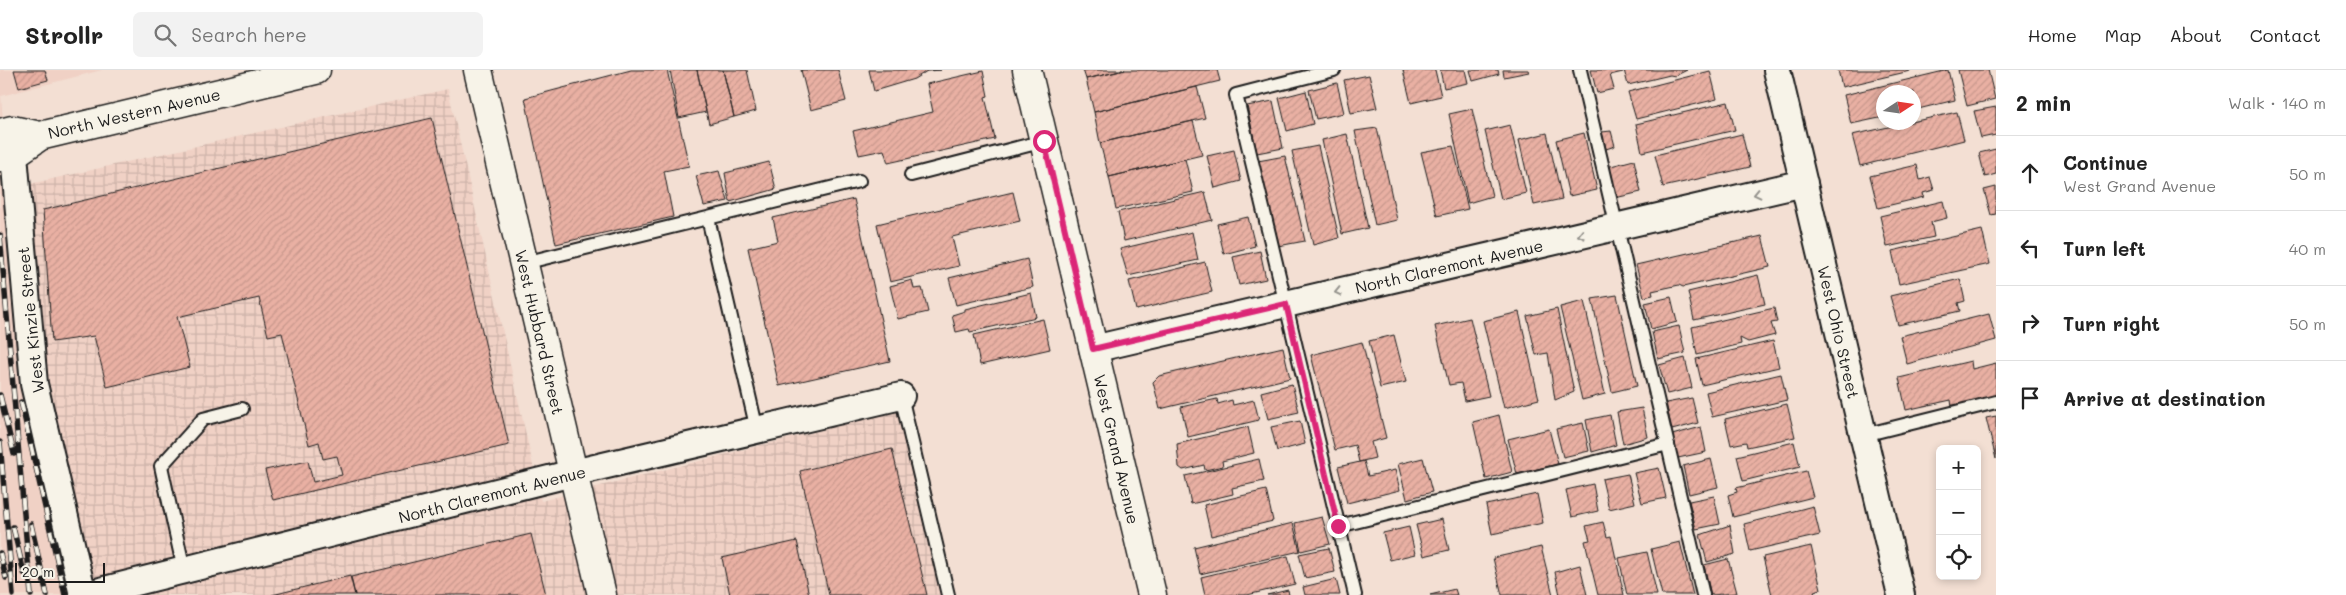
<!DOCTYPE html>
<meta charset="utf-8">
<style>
body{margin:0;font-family:Mali,sans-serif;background:#f2f2f2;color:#222}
.controls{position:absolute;right:15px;bottom:15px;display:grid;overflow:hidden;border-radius:8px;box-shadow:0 2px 8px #0003}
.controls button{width:45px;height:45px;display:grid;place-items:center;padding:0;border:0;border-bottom:1px solid #e0e0e0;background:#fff;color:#222;font:25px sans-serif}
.compass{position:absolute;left:1876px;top:15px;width:45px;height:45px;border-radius:50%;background:#fff;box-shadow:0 2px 8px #0003;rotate:78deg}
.scale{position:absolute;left:15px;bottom:12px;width:90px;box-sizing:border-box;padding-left:5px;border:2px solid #1c1c1c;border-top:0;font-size:14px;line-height:18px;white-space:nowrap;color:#1c1c1c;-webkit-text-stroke:4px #f7f3e8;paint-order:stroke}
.stop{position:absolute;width:15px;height:15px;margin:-11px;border:4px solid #db2777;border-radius:50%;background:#fff}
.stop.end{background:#db2777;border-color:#fff;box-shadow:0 1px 5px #0008}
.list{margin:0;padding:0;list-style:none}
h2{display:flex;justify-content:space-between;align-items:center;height:65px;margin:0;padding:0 20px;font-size:21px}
h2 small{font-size:16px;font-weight:400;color:#767676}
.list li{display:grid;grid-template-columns:32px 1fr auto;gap:15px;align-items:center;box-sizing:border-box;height:75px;padding:0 20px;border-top:1px solid #e0e0e0}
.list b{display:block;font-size:19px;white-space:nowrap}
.list p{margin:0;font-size:16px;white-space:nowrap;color:#767676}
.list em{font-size:16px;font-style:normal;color:#767676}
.icon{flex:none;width:28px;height:28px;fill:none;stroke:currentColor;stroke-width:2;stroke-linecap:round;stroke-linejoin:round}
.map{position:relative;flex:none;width:1996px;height:525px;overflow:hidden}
header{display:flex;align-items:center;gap:30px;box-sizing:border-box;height:70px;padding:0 25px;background:#fff;border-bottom:1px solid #e0e0e0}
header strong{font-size:24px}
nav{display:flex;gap:28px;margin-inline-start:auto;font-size:18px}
.search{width:350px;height:45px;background:#f2f2f2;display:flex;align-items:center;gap:12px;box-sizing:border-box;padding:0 18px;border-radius:8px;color:#767676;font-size:19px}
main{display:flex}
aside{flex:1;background:#fff}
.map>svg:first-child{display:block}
.built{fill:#f0d1c5}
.industrial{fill:url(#industrial-grid)}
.building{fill:url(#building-hatch);stroke:#1c1c1c}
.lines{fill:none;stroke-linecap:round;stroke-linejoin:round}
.service-casing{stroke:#1c1c1c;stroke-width:16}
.minor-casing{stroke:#1c1c1c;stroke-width:30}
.tertiary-casing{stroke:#1c1c1c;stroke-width:31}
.secondary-casing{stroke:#1c1c1c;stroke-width:31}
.service{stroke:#f7f3e8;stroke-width:12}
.minor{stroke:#f7f3e8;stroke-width:26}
.tertiary{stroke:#f7f3e8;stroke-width:28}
.secondary{stroke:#f7f3e8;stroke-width:28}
.rail-casing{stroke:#1c1c1c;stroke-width:5.5}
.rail{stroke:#f7f3e8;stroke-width:4;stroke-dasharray:11;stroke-linecap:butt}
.oneway{stroke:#94928c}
.route{stroke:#db2777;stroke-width:6}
.labels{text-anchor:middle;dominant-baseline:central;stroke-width:4;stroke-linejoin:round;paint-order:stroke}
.street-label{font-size:16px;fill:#1c1c1c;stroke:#f7f3e8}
</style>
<header>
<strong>Strollr</strong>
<div class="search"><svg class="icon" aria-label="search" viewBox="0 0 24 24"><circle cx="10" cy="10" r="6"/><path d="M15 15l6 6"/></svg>Search here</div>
<nav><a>Home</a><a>Map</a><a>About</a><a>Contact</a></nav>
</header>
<main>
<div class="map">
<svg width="1996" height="525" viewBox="0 0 1996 525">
<defs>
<pattern id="industrial-grid" width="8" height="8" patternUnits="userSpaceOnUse" patternTransform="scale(1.25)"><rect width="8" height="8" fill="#f0d1c5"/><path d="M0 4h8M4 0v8" fill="none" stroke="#cdb3a9"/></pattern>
<pattern id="building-hatch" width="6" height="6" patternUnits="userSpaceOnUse" patternTransform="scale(1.25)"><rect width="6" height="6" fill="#e9b0a3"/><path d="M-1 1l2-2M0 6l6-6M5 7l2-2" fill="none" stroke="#c7978c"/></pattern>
</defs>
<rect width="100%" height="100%" fill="#f3dfd3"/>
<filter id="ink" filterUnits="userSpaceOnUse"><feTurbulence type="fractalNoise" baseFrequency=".02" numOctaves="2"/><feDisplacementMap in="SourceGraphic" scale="10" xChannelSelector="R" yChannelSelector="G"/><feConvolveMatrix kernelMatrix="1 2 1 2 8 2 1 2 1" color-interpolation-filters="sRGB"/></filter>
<g filter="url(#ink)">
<!-- built -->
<path class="built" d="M0 0H102L1 26 24 313 74 525H0Z"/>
<!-- industrial -->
<path class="industrial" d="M448 19 541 431 901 340 945 525H74L8 119Z"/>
<!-- building -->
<path class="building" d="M14 0H45L48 10 19 18Z
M631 0H667L689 96 664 101 673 147 556 174 525 28Z
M670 0H697L706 42 679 48Z
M697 0H723L734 47 709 54Z
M723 0H747L756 41 734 47Z
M801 0H838L846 31 811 40Z
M869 0H941L927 1 914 9 874 21Z
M1083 0H1125L1086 9Z
M1125 0H1217L1220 11 1094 42 1086 9Z
M1403 0H1435L1441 26 1411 33Z
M1440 0H1465L1468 13 1444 18Z
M1470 0H1498L1499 4 1473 11Z
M1503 0H1528L1529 2 1504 7Z
M1591 0H1622L1623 2 1610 5 1614 19 1597 23Z
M1624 0H1687L1675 6 1670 5 1628 15Z
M1838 0H1910V1L1842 17Z
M1948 0 1955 30 1914 40V22H1884V47L1851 54 1844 25Z
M1958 0H1988L1995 29 1967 36Z
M983 1 988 26 985 27 995 69 888 93 884 80 859 85 853 61 933 42 927 14Z
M1710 1 1717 29 1636 49 1628 22Z
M1369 5 1377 38 1351 43 1344 10Z
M1337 13 1344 43 1316 49 1309 20Z
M1197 17 1205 48 1100 73 1094 42Z
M1306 21 1313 54 1287 61 1279 28Z
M1273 31 1283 78 1257 83 1247 36Z
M1728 32 1735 60 1642 82 1636 54Z
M1996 37V65L1981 68 1974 41Z
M1472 39 1492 126 1468 133 1449 44Z
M1957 42 1964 70 1860 96 1852 65Z
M432 48 509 375 273 430 265 400 308 391 313 412 342 405 337 386 323 389 319 372 309 375 282 263 268 266 259 228 177 247 190 297 107 317 94 266 52 272 43 140Z
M1193 51 1202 85 1109 107 1100 73Z
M1510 55 1526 123 1501 129 1485 61Z
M1377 58 1397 150 1375 155 1355 61Z
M1611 61 1615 76 1606 79 1602 62Z
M1547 63 1562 129 1534 135 1519 70Z
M1584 63 1597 120 1569 126 1556 70Z
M1347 64 1368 158 1342 164 1322 70Z
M1742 64 1750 97 1663 117 1655 85Z
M1318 76 1339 168 1313 175 1292 81Z
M1453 76 1468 139 1437 146 1421 82Z
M1996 79V104L1985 107 1979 83Z
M1234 80 1241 111 1215 118 1207 86Z
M1285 86 1305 171 1278 176 1258 91Z
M1185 89 1193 122 1116 139 1109 107Z
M1634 90 1641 122 1615 128 1607 97Z
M769 92 776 119 730 132 725 103Z
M1917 95 1920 110 1930 107 1934 120 1923 123 1924 127 1878 138 1870 106Z
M719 101 728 131 704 136 696 106Z
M1996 117V144L1991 145 1984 120Z
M1013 122 1020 151 952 167 959 196 890 212 877 154Z
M1205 122 1212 150 1124 171 1118 142Z
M854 129 890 291 779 316 748 178 778 171 773 148Z
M1943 131 1947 148 1931 152 1934 167 1887 177 1880 146Z
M1248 147 1255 176 1224 184 1217 154Z
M1982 160 1990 194 1899 214 1892 181Z
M1192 162 1198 190 1128 206 1120 179Z
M1762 166 1770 197 1683 217 1679 215 1652 221 1653 225 1644 227 1636 195Z
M1260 181 1266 209 1239 215 1233 187Z
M1027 189 1033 217 956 235 949 208Z
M1205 192 1212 222 1136 240 1129 211Z
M1758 205 1765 234 1694 250 1688 222Z
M1960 209 1965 231 1958 233 1960 241 1898 255 1890 226Z
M912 210 914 219 922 218 928 242 898 249 890 216Z
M1031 223 1036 247 970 262 969 259 956 262 952 245 965 241V239Z
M1617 225 1637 316 1612 322 1592 229Z
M1671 227 1677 252 1651 259 1645 233Z
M1584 231 1605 324 1582 330 1560 237Z
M1774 238 1777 252 1771 253 1775 265 1748 272 1740 268 1741 274 1697 285 1692 257Z
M1557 239 1574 322 1555 330 1548 283 1536 285 1527 246Z
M1519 242 1539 329 1504 338 1483 251Z
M1989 244 1996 270 1907 294 1900 266Z
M1470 248 1489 326 1465 331 1461 313 1449 315 1435 256Z
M1043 249 1050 279 980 295 974 265Z
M1679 256 1685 283 1658 289 1652 262Z
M1394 265 1406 312 1380 318 1369 271Z
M1773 271 1779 297 1702 315 1696 289Z
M1362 272 1386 368 1371 372 1375 388 1359 392 1355 375 1335 380 1311 285Z
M1283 277 1290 308 1160 339 1153 312 1159 306Z
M1685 288 1692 318 1667 324 1659 295Z
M1971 291 1972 299 1996 293V327L1952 337 1951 330 1906 340 1899 308Z
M1781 304 1787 330 1712 347 1706 322Z
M1292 314 1299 342 1268 349 1261 322Z
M1692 328 1698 353 1672 360 1666 333Z
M1217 329 1218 334 1232 330 1233 335 1254 330 1259 350 1188 367 1181 337Z
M1787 334 1795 367 1747 377 1746 372 1731 375 1725 349Z
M1642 338 1648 367 1623 374 1617 342Z
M1499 345 1512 402 1486 409 1473 352Z
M1610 345 1616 375 1592 382 1586 350Z
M1996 346V389L1986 348Z
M1300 351 1305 374 1277 381 1271 357Z
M1583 353 1589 381 1563 387 1556 359Z
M1248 357 1254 383 1222 391 1223 396 1205 400 1204 395 1183 400 1179 397 1177 374Z
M1701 357 1706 382 1678 388 1672 365Z
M1549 359 1558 394 1517 404 1508 369Z
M1794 372 1800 397 1743 411 1737 386Z
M892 379 927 525H829L800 401Z
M1423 388 1432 422 1407 429 1398 394Z
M1259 389 1264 411 1232 418 1233 424 1191 434 1185 406Z
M1711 389 1718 417 1689 424 1683 396Z
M1364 391 1368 406 1395 400 1400 420 1347 433 1338 397Z
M1659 398 1666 428 1642 433 1634 403Z
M1806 401 1813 427 1733 447 1728 425 1737 422 1736 418Z
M1628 404 1635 433 1609 439 1602 409Z
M1593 414 1598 441 1572 447 1566 420Z
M1266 420 1273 451 1211 466 1204 435Z
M1537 424 1543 453 1492 464 1486 435Z
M1714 426 1720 454 1696 459 1689 431Z
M1813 436 1820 465 1750 481 1744 454Z
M1322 447 1330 474 1301 481 1295 453Z
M1442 449 1449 480 1424 486 1416 455Z
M1603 452 1607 467 1611 466 1624 525H1598L1585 471 1590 470 1586 456Z
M1293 453 1300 481 1200 504 1194 477Z
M1730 455 1735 484 1707 492 1700 465Z
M1409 457 1415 484 1390 490 1383 463Z
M531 464 546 525H355L351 507Z
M797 471 809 525H730L722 488Z
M1680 472 1693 525H1662L1651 479Z
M1811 476 1821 519 1814 521 1815 525H1772L1763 487Z
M1541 477 1553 525H1502L1493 488Z
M1329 478 1335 502 1305 508 1299 484Z
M1647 482 1657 525H1627L1619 488Z
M1288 486 1295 514 1247 525H1205L1201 507Z
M1728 489 1737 523 1711 525 1704 495Z
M1580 495 1587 525H1560L1555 502Z
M350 506 355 525H272Z
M1336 509 1340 525H1305L1303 517Z
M1455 519 1457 525H1430Z
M1288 520 1289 525H1267Z"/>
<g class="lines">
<defs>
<path id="service" d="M1334 0 1236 25 1355 525
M1580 0 1703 525
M911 105 1044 71
M708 148 757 360
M524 193 859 111
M901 326 948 525
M1864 365 1996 332
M1339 456 1668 374
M184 500 161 396 203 349 242 339"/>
<path id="minor" d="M1777 0 1901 525
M12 62 34 314 83 525
M1093 279 1804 113
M84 525 573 403 901 326"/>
<path id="tertiary" d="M478 0 602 525"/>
<path id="secondary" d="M1027 0 1152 525
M0 63 12 60 40 66
M0 87 14 84 40 66 316 0"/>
</defs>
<!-- service casing -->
<use href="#service" class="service-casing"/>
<!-- minor casing -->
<use href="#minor" class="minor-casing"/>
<!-- tertiary casing -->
<use href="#tertiary" class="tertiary-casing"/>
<!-- secondary casing -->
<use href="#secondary" class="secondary-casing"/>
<!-- service -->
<use href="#service" class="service"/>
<!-- minor -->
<use href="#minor" class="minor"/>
<!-- tertiary -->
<use href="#tertiary" class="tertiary"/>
<!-- secondary -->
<use href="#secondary" class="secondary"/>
<defs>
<path id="rail" d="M0 165 31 525
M0 325 14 384
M21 332 65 525
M0 372 13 525
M31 454 47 525
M13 457 24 503
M0 483 6 508"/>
</defs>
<!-- rail casing -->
<use href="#rail" class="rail-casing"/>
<!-- rail -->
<use href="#rail" class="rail"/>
</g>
<!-- one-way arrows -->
<defs><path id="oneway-chevron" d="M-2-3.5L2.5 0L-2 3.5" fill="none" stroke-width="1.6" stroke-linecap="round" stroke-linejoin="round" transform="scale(1.25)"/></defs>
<g class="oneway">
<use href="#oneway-chevron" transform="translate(1757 124) rotate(167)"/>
<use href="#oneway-chevron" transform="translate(1581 165) rotate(167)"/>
<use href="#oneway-chevron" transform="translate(1338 222) rotate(167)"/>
</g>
</g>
<g class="lines" filter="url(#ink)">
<!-- route -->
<path class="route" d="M1044 71 1093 279 1286 234 1338 456"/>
</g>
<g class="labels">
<!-- street labels -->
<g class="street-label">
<text transform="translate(134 43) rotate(-13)">North Western Avenue</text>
<text transform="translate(1449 196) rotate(-13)">North Claremont Avenue</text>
<text transform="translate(30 250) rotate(-96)">West Kinzie Street</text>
<text transform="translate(540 262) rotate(77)">West Hubbard Street</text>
<text transform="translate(1839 262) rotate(77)">West Ohio Street</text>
<text transform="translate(1117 379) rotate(77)">West Grand Avenue</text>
<text transform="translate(492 424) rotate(-14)">North Claremont Avenue</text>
</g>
</g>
</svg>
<div class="controls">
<button>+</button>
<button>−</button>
<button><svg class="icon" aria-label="locate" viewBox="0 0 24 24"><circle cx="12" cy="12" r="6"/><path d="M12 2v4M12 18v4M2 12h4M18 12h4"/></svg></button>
</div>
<svg class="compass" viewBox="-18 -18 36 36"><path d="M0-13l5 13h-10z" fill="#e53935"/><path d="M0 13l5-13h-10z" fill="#767676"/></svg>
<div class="scale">20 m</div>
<div class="stop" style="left:1044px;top:71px"></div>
<div class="stop end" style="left:1338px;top:456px"></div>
</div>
<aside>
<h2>2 min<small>Walk · 140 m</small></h2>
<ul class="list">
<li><svg class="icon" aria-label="ahead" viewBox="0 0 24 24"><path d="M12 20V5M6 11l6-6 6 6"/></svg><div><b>Continue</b><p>West Grand Avenue</p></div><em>50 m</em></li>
<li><svg class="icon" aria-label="left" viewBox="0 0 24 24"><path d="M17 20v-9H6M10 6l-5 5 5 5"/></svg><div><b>Turn left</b></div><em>40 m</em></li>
<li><svg class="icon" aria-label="right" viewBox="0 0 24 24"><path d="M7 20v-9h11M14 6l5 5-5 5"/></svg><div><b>Turn right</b></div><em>50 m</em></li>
<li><svg class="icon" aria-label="arrive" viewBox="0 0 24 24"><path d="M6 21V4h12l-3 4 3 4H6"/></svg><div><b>Arrive at destination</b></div></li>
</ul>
</aside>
</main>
